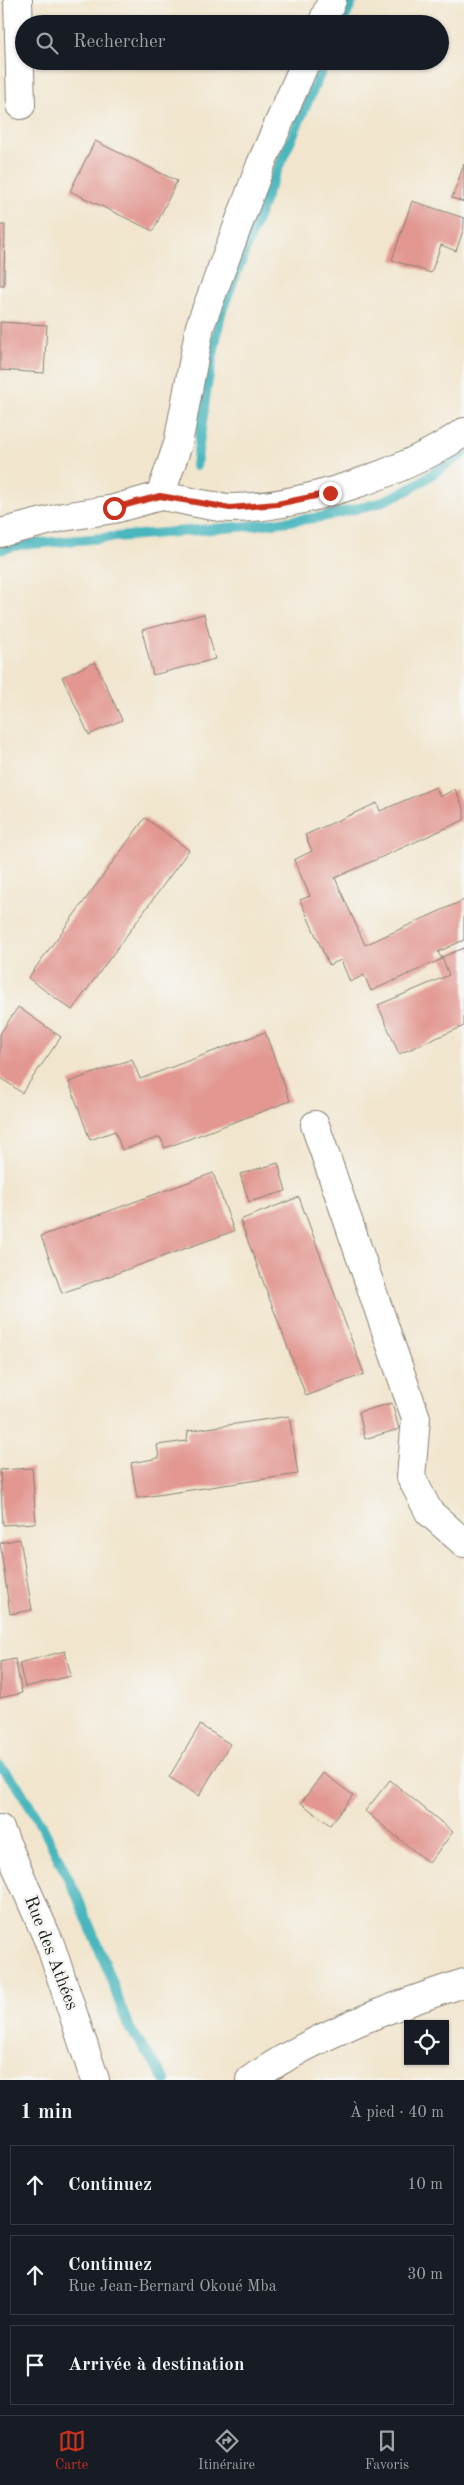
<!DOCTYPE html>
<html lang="fr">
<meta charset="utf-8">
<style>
body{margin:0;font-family:"Old Standard TT",serif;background:#242831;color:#f1f3f6}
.controls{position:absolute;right:15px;bottom:15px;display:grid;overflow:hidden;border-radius:0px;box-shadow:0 1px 4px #0004}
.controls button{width:45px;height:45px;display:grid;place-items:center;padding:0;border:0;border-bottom:1px solid #363941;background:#171b24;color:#f1f3f6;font:25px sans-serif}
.stop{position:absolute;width:15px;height:15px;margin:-11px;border:4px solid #c8321e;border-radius:50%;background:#fff}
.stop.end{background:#c8321e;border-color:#fff;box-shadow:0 1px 5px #0008}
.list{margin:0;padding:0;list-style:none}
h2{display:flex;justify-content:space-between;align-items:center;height:65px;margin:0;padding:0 20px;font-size:21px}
h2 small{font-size:16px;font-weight:400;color:#9ea1a6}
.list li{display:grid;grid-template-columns:32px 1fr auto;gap:15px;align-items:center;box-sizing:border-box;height:80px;margin:0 10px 10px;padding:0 10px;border:1px solid #363941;border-radius:0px}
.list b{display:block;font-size:19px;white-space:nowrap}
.list p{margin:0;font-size:16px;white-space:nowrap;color:#9ea1a6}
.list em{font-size:16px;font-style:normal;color:#9ea1a6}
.icon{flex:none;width:28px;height:28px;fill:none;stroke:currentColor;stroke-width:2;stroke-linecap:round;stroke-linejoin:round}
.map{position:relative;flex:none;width:464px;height:2080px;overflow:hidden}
.search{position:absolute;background:#171b24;box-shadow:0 1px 4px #0004;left:15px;right:15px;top:15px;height:55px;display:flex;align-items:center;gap:12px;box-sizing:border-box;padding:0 18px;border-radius:28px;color:#9ea1a6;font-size:19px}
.sheet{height:335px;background:#171b24}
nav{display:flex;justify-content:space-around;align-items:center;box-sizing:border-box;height:70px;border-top:1px solid #363941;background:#171b24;font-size:14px;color:#9ea1a6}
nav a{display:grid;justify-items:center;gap:2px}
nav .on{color:#c8321e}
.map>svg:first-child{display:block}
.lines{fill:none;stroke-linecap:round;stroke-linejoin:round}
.stream{stroke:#47b6bd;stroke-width:10}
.building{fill:#e29791}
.minor-casing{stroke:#868074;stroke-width:30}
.minor{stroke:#fff;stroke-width:28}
.route{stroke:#c8321e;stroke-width:6}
.labels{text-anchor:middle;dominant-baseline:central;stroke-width:5;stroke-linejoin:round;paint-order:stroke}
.street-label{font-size:18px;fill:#1c1c1c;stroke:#f6f6f2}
</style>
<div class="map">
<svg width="464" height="2080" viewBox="0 0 464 2080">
<rect width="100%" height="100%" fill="#f6f6f2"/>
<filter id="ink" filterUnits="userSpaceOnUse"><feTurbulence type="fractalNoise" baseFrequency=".02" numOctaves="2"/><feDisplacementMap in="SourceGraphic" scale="10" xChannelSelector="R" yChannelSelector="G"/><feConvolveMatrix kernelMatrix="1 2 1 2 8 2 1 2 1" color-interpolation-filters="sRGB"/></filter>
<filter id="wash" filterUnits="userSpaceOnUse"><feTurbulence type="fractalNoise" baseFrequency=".0096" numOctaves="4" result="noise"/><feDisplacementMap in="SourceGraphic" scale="20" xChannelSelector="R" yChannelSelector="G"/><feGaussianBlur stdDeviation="1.12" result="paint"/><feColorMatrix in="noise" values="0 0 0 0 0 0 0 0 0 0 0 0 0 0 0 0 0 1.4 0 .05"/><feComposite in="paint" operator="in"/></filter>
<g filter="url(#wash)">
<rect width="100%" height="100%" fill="#f1e5cd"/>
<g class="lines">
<!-- stream -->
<path class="stream" d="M342 24 353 0
M196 466 207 385 221 313 268 191 326 61
M0 550 19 545 248 526 323 517 379 503 408 490 464 453
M0 1766 17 1785 44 1830 77 1896 107 1968 128 2026 166 2080"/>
</g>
<g id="blocks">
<!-- building -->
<path class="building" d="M95 141 177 181 153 231 70 191Z
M464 164V202L452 198Z
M412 201 464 218V228L456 251 441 245 431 273 392 260Z
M0 225H5L4 285H0Z
M0 322 47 325 44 373 0 370Z
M204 614 215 659 153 675 142 630Z
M95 662 122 720 89 735 62 677Z
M436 787 440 797 455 789 464 809V820L335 878 365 945 464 900V940L438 952 442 959 371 991 364 975 350 982 341 960 329 965 300 900 310 896 294 860 312 851 305 835 377 803 380 811Z
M145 818 189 850 72 1010 28 978Z
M464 948V1026L399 1054 378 1005 449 975 442 957Z
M18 1007 61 1037 22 1093 0 1077V1034Z
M265 1032 290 1101 165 1148 160 1137 122 1150 115 1131 90 1140 69 1082 132 1059 140 1079Z
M278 1163 286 1191 249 1202 240 1174Z
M213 1173 234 1231 62 1293 41 1236Z
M299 1197 364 1374 306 1396 240 1220Z
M392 1403 399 1429 365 1439 359 1412Z
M289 1416 298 1474 137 1498 131 1463 159 1458 157 1445 187 1441 188 1431Z
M32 1468 36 1523 3 1525 0 1470Z
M20 1539 32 1610 10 1614 0 1543Z
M65 1651 71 1676 25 1687 19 1663Z
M15 1659 22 1693 0 1698V1662Z
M200 1725 230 1744 199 1796 169 1777Z
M323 1773 353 1795 330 1825 301 1803Z
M390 1780 453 1832 429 1863 365 1811Z"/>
</g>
</g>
<g filter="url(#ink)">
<use href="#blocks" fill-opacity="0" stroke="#868074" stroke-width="1"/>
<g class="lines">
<defs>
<path id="minor" d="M18 0 21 105
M322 24 332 0
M160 496C182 499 209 507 231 508 300 508 408 472 464 432
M0 533 63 517 114 509 160 496 178 444 200 326 261 164 306 61
M315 1125 416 1418 411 1477 429 1512 464 1543
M0 1829 50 1944 95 2080
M250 2080C315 2035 390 2007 464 1983"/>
</defs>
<!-- minor casing -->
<use href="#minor" class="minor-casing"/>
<!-- minor -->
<use href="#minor" class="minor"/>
</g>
</g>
<g class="lines" filter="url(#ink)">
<!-- route -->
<path class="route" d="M114 508 160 496 230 508 277 504 330 493"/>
</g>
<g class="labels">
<!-- street labels -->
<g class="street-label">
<text transform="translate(51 1953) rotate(69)">Rue des Athées</text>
</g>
</g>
</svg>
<div class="controls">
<button><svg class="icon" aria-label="locate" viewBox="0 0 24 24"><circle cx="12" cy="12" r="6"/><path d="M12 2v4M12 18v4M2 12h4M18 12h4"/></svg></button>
</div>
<div class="stop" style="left:114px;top:508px"></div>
<div class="stop end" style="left:330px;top:493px"></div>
<div class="search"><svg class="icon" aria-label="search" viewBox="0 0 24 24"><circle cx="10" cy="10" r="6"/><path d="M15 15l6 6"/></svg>Rechercher</div>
</div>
<section class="sheet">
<h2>1 min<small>À pied · 40 m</small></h2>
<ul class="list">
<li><svg class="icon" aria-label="ahead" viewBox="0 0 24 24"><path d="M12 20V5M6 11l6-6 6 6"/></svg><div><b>Continuez</b></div><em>10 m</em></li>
<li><svg class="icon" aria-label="ahead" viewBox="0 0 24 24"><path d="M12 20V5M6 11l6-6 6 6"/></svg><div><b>Continuez</b><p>Rue Jean-Bernard Okoué Mba</p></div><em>30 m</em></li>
<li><svg class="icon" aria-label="arrive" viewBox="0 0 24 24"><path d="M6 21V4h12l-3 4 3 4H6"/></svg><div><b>Arrivée à destination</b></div></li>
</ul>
</section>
<nav>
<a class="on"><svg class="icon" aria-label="map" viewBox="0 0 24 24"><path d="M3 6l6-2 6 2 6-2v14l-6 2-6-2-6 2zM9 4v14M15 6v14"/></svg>Carte</a>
<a><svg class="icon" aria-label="directions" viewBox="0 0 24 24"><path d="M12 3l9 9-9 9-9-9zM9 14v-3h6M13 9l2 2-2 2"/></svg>Itinéraire</a>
<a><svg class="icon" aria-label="saved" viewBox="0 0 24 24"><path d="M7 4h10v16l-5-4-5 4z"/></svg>Favoris</a>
</nav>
